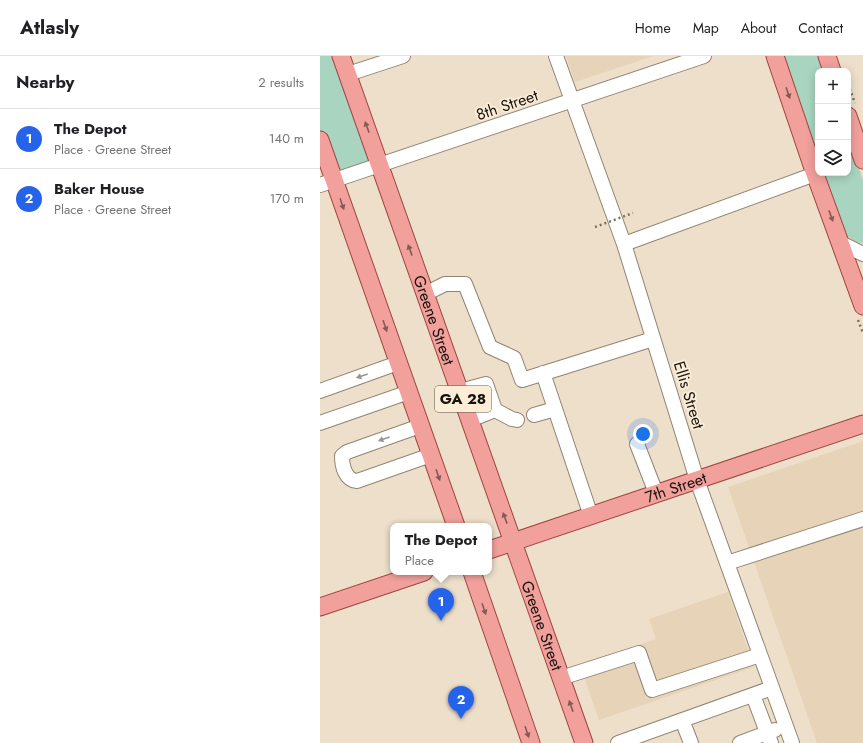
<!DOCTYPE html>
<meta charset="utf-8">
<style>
body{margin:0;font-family:Jost,sans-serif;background:#f2f2f2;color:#202124}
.controls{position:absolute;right:12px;top:12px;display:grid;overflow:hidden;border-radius:8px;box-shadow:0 2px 10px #0003}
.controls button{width:36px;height:36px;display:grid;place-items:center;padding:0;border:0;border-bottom:1px solid #e0e0e0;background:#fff;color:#202124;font:20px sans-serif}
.you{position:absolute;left:323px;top:378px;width:14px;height:14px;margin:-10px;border:3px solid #fff;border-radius:50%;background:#1a73e8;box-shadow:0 0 0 6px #1a73e833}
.badge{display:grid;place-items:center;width:26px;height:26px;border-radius:50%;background:#2563eb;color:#fff;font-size:13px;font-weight:700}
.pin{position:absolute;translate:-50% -33px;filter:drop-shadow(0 1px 2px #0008)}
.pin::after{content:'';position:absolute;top:21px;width:14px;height:12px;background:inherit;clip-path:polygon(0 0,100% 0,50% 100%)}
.popup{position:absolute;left:70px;top:467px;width:102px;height:52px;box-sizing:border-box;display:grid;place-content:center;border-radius:8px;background:#fff;filter:drop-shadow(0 1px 3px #0005);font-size:13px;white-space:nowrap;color:#757577}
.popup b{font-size:15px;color:#202124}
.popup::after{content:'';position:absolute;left:50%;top:100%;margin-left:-8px;border:8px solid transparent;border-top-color:#fff}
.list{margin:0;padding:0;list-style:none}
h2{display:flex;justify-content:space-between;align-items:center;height:52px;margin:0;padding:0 16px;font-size:17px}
h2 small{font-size:13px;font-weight:400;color:#757577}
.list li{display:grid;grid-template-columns:26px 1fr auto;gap:12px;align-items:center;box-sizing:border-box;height:60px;padding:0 16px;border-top:1px solid #e0e0e0}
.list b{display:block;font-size:15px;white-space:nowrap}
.list p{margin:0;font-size:13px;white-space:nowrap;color:#757577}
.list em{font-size:13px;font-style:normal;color:#757577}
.icon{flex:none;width:22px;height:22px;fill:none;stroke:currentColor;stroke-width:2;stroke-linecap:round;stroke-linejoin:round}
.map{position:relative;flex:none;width:543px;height:687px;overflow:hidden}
header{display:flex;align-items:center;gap:24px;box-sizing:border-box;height:56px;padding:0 20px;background:#fff;border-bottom:1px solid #e0e0e0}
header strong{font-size:19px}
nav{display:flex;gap:22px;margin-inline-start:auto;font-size:14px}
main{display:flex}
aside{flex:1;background:#fff}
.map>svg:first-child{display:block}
.built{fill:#e6d3b8}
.green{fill:#a9d5c0}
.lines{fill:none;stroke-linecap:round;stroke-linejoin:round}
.minor-casing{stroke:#918471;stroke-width:16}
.major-casing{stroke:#9f453f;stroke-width:19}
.path{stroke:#797063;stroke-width:2.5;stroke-dasharray:2 3;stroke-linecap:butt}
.minor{stroke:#fff;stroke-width:14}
.major{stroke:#f1a09c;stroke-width:17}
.path-bridge{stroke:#797063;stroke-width:2.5;stroke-dasharray:2 3;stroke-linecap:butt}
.oneway{fill:#845a54}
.oneway2{fill:#979592}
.labels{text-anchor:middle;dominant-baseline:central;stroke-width:3.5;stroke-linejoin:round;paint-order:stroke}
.shield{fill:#fbedd8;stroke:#5c5449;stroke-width:1}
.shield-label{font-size:15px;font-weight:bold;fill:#18130c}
.street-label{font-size:16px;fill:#18130c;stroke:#fbedd8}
</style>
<header>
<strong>Atlasly</strong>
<nav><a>Home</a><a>Map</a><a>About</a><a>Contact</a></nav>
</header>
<main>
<aside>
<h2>Nearby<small>2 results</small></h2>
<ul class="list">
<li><span class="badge">1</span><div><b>The Depot</b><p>Place · Greene Street</p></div><em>140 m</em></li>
<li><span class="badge">2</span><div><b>Baker House</b><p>Place · Greene Street</p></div><em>170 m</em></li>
</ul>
</aside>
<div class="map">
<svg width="543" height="687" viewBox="0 0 543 687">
<rect width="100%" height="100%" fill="#eedfcb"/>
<!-- built -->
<path class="built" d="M246 0H334L255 26Z
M543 385V687H497L408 431Z
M408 536 434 611 279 664 260 609 336 583 329 563Z"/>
<!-- green -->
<path class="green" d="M0 0H21L60 110 14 125 0 84Z
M463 0H499L505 15H498V100L464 5Z
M528 81 543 124V187L536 186 526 179 504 117H528Z"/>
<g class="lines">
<defs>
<path id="minor" d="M236 0 304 188 377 424 472 687
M28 18 83 0
M0 129 384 0
M521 187 543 198
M304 188 495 118
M105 238 125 228H145L170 291 194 302 202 324 333 283
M223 317 271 460
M0 335 78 307
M140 335 166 328 175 354 192 363 197 364
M214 359 235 353
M150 364 175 354
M0 367 89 336
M100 370 27 396 22 400C22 410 25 424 37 425L111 399
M317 388 336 437
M407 507 543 463
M241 622 319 597 332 634 440 599
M433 639 451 687
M362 664 371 687
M298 687 452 632
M420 687 455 674"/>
<g id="major">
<path id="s1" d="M21 0 264 687"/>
<path d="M455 0 495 118 543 250"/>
<path d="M507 0 512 15"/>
<path d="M528 60 543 104"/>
<path d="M0 84 136 470"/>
<path id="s2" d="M169 494 543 368"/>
<path d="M152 516 211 687"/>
<path d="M0 551 104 516"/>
</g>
</defs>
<!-- minor casing -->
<use href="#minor" class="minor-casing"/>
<!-- major casing -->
<use href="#major" class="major-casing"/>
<!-- path -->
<path class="path" d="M528 28 535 47
M538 264 543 277"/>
<!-- minor -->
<use href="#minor" class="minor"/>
<!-- major -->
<use href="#major" class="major"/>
<!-- path-bridge -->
<path class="path-bridge" d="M275 171 313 157"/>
</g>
<!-- one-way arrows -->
<defs><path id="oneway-solid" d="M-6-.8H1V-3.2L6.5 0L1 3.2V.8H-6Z"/></defs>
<g class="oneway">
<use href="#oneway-solid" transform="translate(468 37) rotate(71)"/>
<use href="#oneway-solid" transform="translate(47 71) rotate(-110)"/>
<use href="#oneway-solid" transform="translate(22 148) rotate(71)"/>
<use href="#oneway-solid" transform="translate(511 160) rotate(70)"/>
<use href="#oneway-solid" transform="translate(90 194) rotate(-110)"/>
<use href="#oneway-solid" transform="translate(65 270) rotate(71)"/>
<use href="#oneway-solid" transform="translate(118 419) rotate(71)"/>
<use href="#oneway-solid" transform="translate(185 462) rotate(-110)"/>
<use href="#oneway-solid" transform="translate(164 553) rotate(71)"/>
<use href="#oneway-solid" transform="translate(251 650) rotate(-109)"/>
<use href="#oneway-solid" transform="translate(207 676) rotate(71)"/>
</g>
<g class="oneway2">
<use href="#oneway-solid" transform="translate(42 320) rotate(161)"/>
<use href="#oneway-solid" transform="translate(64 383) rotate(161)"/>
</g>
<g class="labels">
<!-- shield labels -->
<rect class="shield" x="115" y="330" width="56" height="26" rx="3"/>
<g class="shield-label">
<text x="143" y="343">GA 28</text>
</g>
<!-- street labels -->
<g class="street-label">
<text transform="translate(187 49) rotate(-19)">8th Street</text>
<text stroke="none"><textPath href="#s1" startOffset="280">Greene Street</textPath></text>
<text transform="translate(369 339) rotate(73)">Ellis Street</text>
<text stroke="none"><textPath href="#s2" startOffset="197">7th Street</textPath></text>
<text stroke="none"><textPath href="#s1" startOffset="604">Greene Street</textPath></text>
</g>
</g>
</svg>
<div class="controls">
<button>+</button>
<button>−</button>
<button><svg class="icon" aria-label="layers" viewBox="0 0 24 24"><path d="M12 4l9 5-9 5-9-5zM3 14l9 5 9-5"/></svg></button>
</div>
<div class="you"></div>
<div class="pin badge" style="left:121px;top:565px">1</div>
<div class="popup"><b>The Depot</b>Place</div>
<div class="pin badge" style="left:141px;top:663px">2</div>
</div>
</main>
